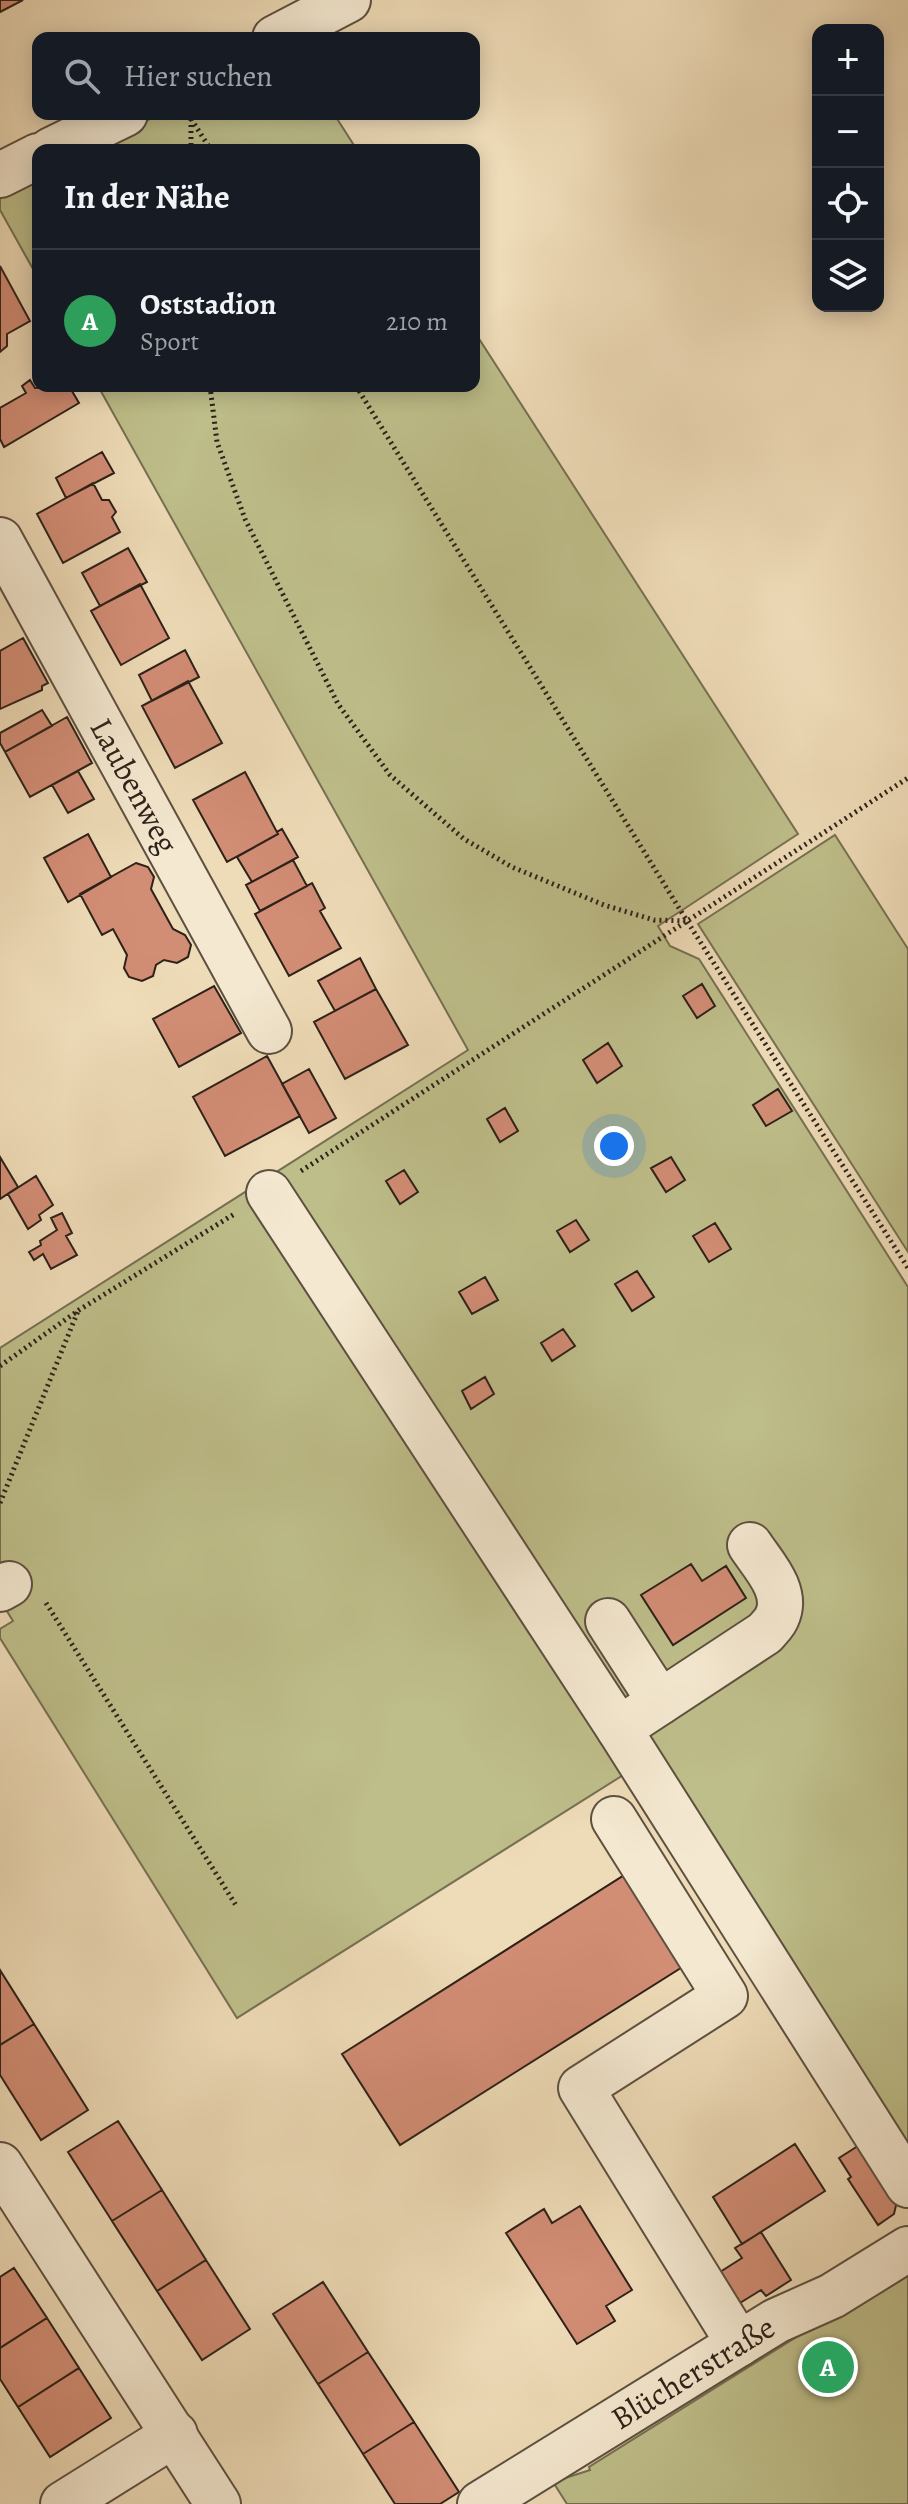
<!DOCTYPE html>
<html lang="de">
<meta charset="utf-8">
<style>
body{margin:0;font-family:Alegreya,serif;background:#20242c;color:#f1f3f6}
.controls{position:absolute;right:24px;top:24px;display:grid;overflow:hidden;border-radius:16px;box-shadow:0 4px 20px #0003}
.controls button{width:72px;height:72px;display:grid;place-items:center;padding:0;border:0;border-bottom:2px solid #363941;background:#171b24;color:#f1f3f6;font:40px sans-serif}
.you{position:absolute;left:614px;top:1146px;width:28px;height:28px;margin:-20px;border:6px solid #fff;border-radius:50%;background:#1a73e8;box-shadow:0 0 0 12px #1a73e833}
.badge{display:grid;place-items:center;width:52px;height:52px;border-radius:50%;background:#0b8043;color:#fff;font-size:26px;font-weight:700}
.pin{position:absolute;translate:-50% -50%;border:4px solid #fff;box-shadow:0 2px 8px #0006}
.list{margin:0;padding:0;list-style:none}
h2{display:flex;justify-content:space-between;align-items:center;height:104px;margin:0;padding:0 32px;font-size:34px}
h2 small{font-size:26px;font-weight:400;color:#9ea1a6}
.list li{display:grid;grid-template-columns:52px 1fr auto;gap:24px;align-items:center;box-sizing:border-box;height:144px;padding:0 32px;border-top:2px solid #363941}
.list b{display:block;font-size:30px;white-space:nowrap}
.list p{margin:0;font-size:26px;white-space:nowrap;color:#9ea1a6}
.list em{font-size:26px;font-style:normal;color:#9ea1a6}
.icon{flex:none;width:44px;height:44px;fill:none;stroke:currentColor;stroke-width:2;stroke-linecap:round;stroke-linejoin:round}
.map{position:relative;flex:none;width:908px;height:2504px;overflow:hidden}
.search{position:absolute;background:#171b24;box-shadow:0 4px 20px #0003;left:32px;top:32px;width:448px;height:88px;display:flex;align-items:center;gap:20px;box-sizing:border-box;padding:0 28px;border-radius:16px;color:#9ea1a6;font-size:30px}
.panel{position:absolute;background:#171b24;box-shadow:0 4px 20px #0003;left:32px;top:144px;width:448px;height:248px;border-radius:16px}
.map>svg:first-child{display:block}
.green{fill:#bebe8a;stroke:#767052;stroke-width:2}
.building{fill:#d28d75;stroke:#2d2119;stroke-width:2}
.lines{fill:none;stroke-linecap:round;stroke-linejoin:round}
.minor-casing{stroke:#5d5040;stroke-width:48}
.path{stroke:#2d2119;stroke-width:5;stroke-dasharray:2 4;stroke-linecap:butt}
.minor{stroke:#f4e8d0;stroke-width:44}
.labels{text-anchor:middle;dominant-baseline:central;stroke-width:8;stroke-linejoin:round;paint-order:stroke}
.street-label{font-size:32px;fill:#2d2119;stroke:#f4e8d0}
</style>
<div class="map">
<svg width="908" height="2504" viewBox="0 0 908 2504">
<rect width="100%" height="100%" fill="#eedbb7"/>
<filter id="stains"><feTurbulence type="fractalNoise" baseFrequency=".0025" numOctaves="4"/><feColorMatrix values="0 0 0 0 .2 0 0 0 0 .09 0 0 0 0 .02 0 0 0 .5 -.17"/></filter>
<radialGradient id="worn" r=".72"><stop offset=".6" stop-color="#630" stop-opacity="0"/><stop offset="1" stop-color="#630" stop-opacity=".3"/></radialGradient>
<!-- green -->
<path class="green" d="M160 114H334L357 150H86Z
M38 173V278L0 210V192Z
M474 331 798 834 658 926 670 946 699 959 908 1287V2161L628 1772 237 2018 0 1638V1629L13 1621 0 1600V1348L468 1050 98 386H474Z
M835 835 908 949V1252L698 924Z
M908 2267V2504H567L553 2482 590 2470 589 2467Z"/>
<!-- building -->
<path class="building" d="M0 0H23L0 12Z
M0 266 30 321 7 334V346L0 352Z
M30 380 35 388 69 386 79 403 4 447 0 439V408L26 393 22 386Z
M102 452 114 473 66 498 56 478Z
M93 483 102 500H109L116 512 112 517 120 532 63 563 37 514Z
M128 548 147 582 100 606 82 573Z
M140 584 169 638 121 665 91 611Z
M23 638 48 683 42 686V690L0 709V651Z
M185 650 199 677 152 701 139 675Z
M188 681 222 743 175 768 142 706Z
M42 710 52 726 5 752 0 743V733Z
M67 717 92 763 30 797 5 752Z
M78 771 94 799 68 813 52 785Z
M245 772 278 834 227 862 193 800Z
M282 829 298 857 252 882 237 857 278 834 277 832Z
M88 834 111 877 68 902 44 858Z
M293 860 307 886 260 911 246 885Z
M136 863 148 867 154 877 151 889 173 929 185 935 191 945 188 957 177 963 164 960 156 965 153 976 142 981 129 977 124 968 127 955 113 929 102 935 80 894Z
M312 883 325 908 320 911 341 948 289 976 255 914Z
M360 958 376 989 335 1011 318 981Z
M702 984 715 1006 697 1018 683 996Z
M214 986 241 1033 179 1067 153 1019Z
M376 989 408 1045 345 1079 314 1022Z
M608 1043 622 1066 597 1083 583 1060Z
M267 1056 300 1116 225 1156 193 1097Z
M309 1069 336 1118 309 1133 282 1084Z
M778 1089 792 1111 766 1126 753 1105Z
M505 1108 518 1131 500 1142 487 1119Z
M0 1157 18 1187 0 1199Z
M671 1157 685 1180 666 1192 651 1168Z
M404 1170 418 1192 400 1204 386 1181Z
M36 1176 53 1205 39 1215 41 1220 28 1229 8 1194Z
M62 1213 72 1233 66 1236 77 1255 51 1269 43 1254 34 1260 29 1252 41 1245 40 1241 57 1230 51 1218Z
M576 1220 589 1240 570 1252 557 1231Z
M715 1223 731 1249 709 1262 693 1236Z
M637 1271 654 1297 632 1311 615 1284Z
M485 1277 498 1300 472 1314 459 1292Z
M563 1329 575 1346 552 1361 541 1343Z
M485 1377 494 1394 471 1409 462 1391Z
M691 1564 702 1581 726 1566 746 1598 673 1645 641 1595Z
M626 1874 684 1966 400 2145 342 2054Z
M0 1970 34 2024 0 2045Z
M34 2024 88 2110 41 2140 0 2075V2045Z
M118 2121 162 2190 112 2221 68 2152Z
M795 2144 825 2191 742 2244 713 2197Z
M861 2144 898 2197 894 2214 878 2225 848 2179 851 2177 839 2158Z
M162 2190 206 2260 157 2291 112 2221Z
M580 2206 632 2290 606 2306 615 2321 577 2344 506 2233 544 2209 552 2223Z
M761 2232 791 2280 766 2296 761 2290 740 2303 720 2272 742 2258 735 2248Z
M206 2260 250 2329 202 2360 157 2291Z
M14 2268 47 2318 0 2348V2277Z
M323 2282 368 2352 318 2384 273 2314Z
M47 2318 79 2368 18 2407 0 2379V2348Z
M368 2352 414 2422 363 2454 318 2384Z
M79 2368 111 2418 50 2457 18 2407Z
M414 2422 459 2492 440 2504H395L363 2454Z"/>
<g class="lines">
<defs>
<g id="minor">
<path d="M275 38 348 0"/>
<path d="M51 150 125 114"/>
<path d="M0 175 38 156"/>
<path id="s1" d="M0 540 269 1031"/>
<path d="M269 1193 619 1729 908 2185"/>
<path d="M0 1589 9 1584"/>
<path d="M608 1621 660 1702"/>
<path d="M619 1729 765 1633C769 1628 775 1623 777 1617 789 1591 763 1565 750 1545"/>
<path d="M614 1819 725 1996 581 2088 739 2344"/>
<path d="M0 2165 218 2504"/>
<path d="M63 2504 175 2434"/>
<path id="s2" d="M480 2504 776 2321 832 2296 908 2249"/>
</g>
</defs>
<!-- minor casing -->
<use href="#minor" class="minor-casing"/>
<!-- path -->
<path class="path" d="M188 114 211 150
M191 119V150
M210 386 217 442 245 519 338 704 390 775 464 839 512 867 604 905 654 920 686 921
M356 386 687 921 908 1268
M301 1171 908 778
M0 1366 79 1310 236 1213
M0 1503 78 1311
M46 1603 237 1907"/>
<!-- minor -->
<use href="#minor" class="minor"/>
</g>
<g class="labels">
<!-- street labels -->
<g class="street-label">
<text stroke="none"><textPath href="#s1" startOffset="280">Laubenweg</textPath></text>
<text stroke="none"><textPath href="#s2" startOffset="250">Blücherstraße</textPath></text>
</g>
</g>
<rect width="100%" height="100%" filter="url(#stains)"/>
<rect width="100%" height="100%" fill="url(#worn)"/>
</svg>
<div class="controls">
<button>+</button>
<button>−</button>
<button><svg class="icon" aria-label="locate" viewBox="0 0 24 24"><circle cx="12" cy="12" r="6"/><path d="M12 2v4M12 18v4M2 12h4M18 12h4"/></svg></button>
<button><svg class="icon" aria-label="layers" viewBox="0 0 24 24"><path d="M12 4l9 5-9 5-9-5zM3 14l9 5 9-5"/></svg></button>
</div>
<div class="you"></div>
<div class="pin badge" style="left:828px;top:2367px;background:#2e9e5b">A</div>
<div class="search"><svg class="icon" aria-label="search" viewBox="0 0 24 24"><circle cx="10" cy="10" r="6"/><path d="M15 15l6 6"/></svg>Hier suchen</div>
<section class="panel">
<h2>In der Nähe<small></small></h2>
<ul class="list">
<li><span class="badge" style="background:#2e9e5b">A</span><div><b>Oststadion</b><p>Sport</p></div><em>210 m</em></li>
</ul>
</section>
</div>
